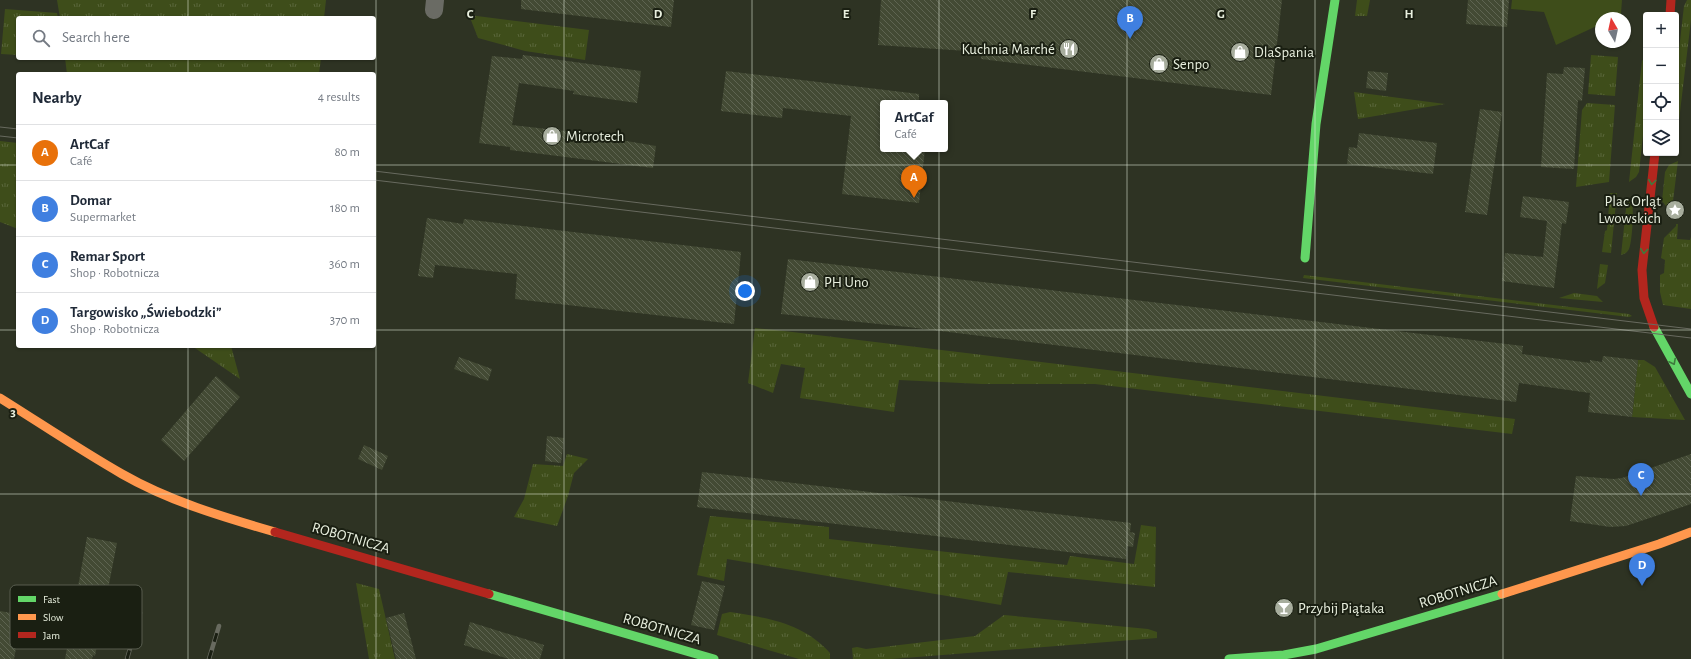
<!DOCTYPE html>
<meta charset="utf-8">
<style>
body{margin:0;font-family:"Alegreya Sans",sans-serif;background:#f2f2f3;color:#1f2937}
.controls{position:absolute;right:12px;top:12px;display:grid;overflow:hidden;border-radius:4px;box-shadow:0 1px 3px #0004}
.controls button{width:36px;height:36px;display:grid;place-items:center;padding:0;border:0;border-bottom:1px solid #e0e1e3;background:#fff;color:#1f2937;font:20px sans-serif}
.compass{position:absolute;left:1595px;top:12px;width:36px;height:36px;border-radius:50%;background:#fff;box-shadow:0 1px 3px #0004;rotate:351deg}
.you{position:absolute;left:745px;top:291px;width:14px;height:14px;margin:-10px;border:3px solid #fff;border-radius:50%;background:#1a73e8;box-shadow:0 0 0 6px #1a73e833}
.badge{display:grid;place-items:center;width:26px;height:26px;border-radius:50%;background:#2563eb;color:#fff;font-size:13px;font-weight:700}
.pin{position:absolute;translate:-50% -33px;filter:drop-shadow(0 1px 2px #0008)}
.pin::after{content:'';position:absolute;top:21px;width:14px;height:12px;background:inherit;clip-path:polygon(0 0,100% 0,50% 100%)}
.popup{position:absolute;left:880px;top:100px;width:68px;height:52px;box-sizing:border-box;display:grid;place-content:center;border-radius:4px;background:#fff;filter:drop-shadow(0 1px 3px #0005);font-size:13px;white-space:nowrap;color:#747a83}
.popup b{font-size:15px;color:#1f2937}
.popup::after{content:'';position:absolute;left:50%;top:100%;margin-left:-8px;border:8px solid transparent;border-top-color:#fff}
.list{margin:0;padding:0;list-style:none}
h2{display:flex;justify-content:space-between;align-items:center;height:52px;margin:0;padding:0 16px;font-size:17px}
h2 small{font-size:13px;font-weight:400;color:#747a83}
.list li{display:grid;grid-template-columns:26px 1fr auto;gap:12px;align-items:center;box-sizing:border-box;height:56px;padding:0 16px;border-top:1px solid #e0e1e3}
.list b{display:block;font-size:15px;white-space:nowrap}
.list p{margin:0;font-size:13px;white-space:nowrap;color:#747a83}
.list em{font-size:13px;font-style:normal;color:#747a83}
.icon{flex:none;width:22px;height:22px;fill:none;stroke:currentColor;stroke-width:2;stroke-linecap:round;stroke-linejoin:round}
.map{position:relative;flex:none;width:1691px;height:659px;overflow:hidden}
.search{position:absolute;background:#fff;box-shadow:0 1px 3px #0004;left:16px;top:16px;width:360px;height:44px;display:flex;align-items:center;gap:10px;box-sizing:border-box;padding:0 14px;border-radius:4px;color:#747a83;font-size:15px}
.panel{position:absolute;background:#fff;box-shadow:0 1px 3px #0004;left:16px;top:72px;width:360px;height:276px;border-radius:4px}
.map>svg:first-child{display:block}
.grass{fill:url(#grass-tufts)}
.park{fill:#3e4d1a}
.building{fill:url(#building-back-hatch)}
.lines{fill:none;stroke-linecap:round;stroke-linejoin:round}
.street{stroke:#6a6b64;stroke-width:18}
.fast{stroke:#63d668;stroke-width:9}
.slow{stroke:#ff974d;stroke-width:9}
.jam{stroke:#b3261e;stroke-width:9}
.tram{stroke:#686a5f;stroke-width:1}
.rail-casing{stroke:#686a5f;stroke-width:4.5}
.rail{stroke:#1a1f12;stroke-width:3;stroke-dasharray:9;stroke-linecap:butt}
.oneway{stroke:#3e7a3d}
.grid{fill:none;stroke:#e8efde;stroke-width:1;stroke-opacity:0.55}
.labels{text-anchor:middle;dominant-baseline:central;stroke-width:4;stroke-linejoin:round;paint-order:stroke}
.poi-label{font-size:15px;fill:#e8efde;stroke:#1a1f12;text-anchor:start}
.street-label{font-size:15px;fill:#e8efde;stroke:#1a1f12}
.key{fill:#1a1f12;stroke:#585d4f;stroke-width:1}
.key-label{font-size:11px;fill:#e8efde}
.grid-label{font-size:13px;text-anchor:middle;font-weight:bold;fill:#e8efde;stroke:#1a1f12;stroke-width:4;stroke-linejoin:round;paint-order:stroke}
</style>
<div class="map">
<svg width="1691" height="659" viewBox="0 0 1691 659">
<defs>
<pattern id="grass-tufts" width="24" height="20" patternUnits="userSpaceOnUse"><rect width="24" height="20" fill="#3e4d1a"/><path d="M3 7l-1-3M5 7V3M7 7l1-3M15 17l-1-3M17 17v-4M19 17l1-3" fill="none" stroke="#5a673b"/></pattern>
<pattern id="building-back-hatch" width="6" height="6" patternUnits="userSpaceOnUse"><rect width="6" height="6" fill="#434a34"/><path d="M-1 5l2 2M0 0l6 6M5-1l2 2" fill="none" stroke="#5e6451"/></pattern>
</defs>
<rect width="100%" height="100%" fill="#2e3323"/>
<!-- grass -->
<path class="grass" d="M57 0H326L324 18H60Z
M1357 0H1370L1367 16H1355Z
M1687 0H1691V20L1677 137 1679 148 1676 147V75L1684 6Z
M5 9 57 13 58 18H18V55L1 54Z
M469 15 589 30 585 60 525 51 478 38Z
M1591 55 1618 57 1615 96 1588 94Z
M65 58H321L319 74H67Z
M1642 60 1646 62V108L1639 172 1636 177 1629 182Z
M1354 92 1445 104 1358 119Z
M1587 103 1615 105 1609 182 1576 187 1582 110Z
M0 141 18 143V229L0 222Z
M1678 161 1672 209 1666 206 1662 201 1665 172 1669 165Z
M1610 193H1617L1611 253 1602 252 1605 231 1607 230Z
M1627 199 1632 203C1634 210 1632 243 1629 249 1627 253 1624 254 1621 255Z
M1676 224H1678L1677 239 1690 240 1691 237V309L1663 305 1660 292V275L1664 273 1665 260 1661 258 1664 238 1676 226Z
M1600 264 1608 265 1605 283 1597 289Z
M1304 275 1629 314 1632 316 1629 317 1303 278Z
M1574 293 1597 296 1603 302 1559 298Z
M755 328 784 331 1515 419 1512 434 1095 384H982L899 380 894 412 800 398 805 368 781 364 773 393 748 383Z
M192 346H231L240 379Z
M1638 360H1644L1655 367 1685 420 1632 417Z
M567 454 588 459 574 473 568 496 557 526 514 517 524 499 533 464 563 466Z
M710 516 829 527V539L1067 565 1070 556 1134 564 1141 525 1156 527 1155 587 1008 572 1001 605 727 559 724 581 697 575Z
M356 583 379 589 395 659H369Z
M730 612C768 618 803 623 830 653V659H799L717 635 722 614Z
M1004 615 1148 629 1157 632V638L892 659H853L852 648 857 647 866 649 975 636Z"/>
<!-- park -->
<path class="park" d="M1512 0H1622L1621 14 1613 18H1601V24L1556 45 1544 12 1511 9Z"/>
<!-- building -->
<path class="building" d="M521 0H674L671 27 521 9Z
M881 0H1282L1271 95 981 59 982 52 878 45Z
M1468 0H1509L1507 27 1466 24Z
M523 55 641 71 637 103 573 94 574 91 519 83 512 125 573 132 656 146 653 168 510 150V147L479 143 492 56 522 59Z
M1564 67 1585 68 1582 101 1578 100 1574 169 1541 167 1547 73 1563 74Z
M726 71 919 94V103H883V149H925L919 203 842 194 851 116 783 108 782 118 721 111Z
M1368 71 1388 73 1386 91 1366 88Z
M1480 109 1502 112 1487 215 1465 212Z
M1359 133 1437 143 1433 174 1347 164 1349 147 1357 148Z
M1523 196 1569 202 1566 224 1562 223 1554 288 1502 281 1505 253 1543 257 1547 221 1520 217Z
M427 218 463 224 464 219 741 252 734 324 515 299 517 274 435 265 433 278 418 276Z
M788 259 1523 346 1522 354 1590 363V360L1602 362 1603 356 1638 360 1632 417 1588 412 1590 393 1519 383 1516 402 908 327 781 314Z
M459 357 492 369 488 381 454 369Z
M216 376 240 397 184 461 161 440Z
M547 436 564 438 561 463 545 461Z
M364 445 388 456 382 470 358 459Z
M1691 454V504L1626 526 1610 527 1570 521 1576 476 1614 479 1622 478Z
M702 472 1131 523 1130 532 1135 533 1133 547 1127 546 1126 559 697 507Z
M87 537 117 543 95 656 93 655 92 659H65Z
M702 581 725 586 714 630 691 625Z
M0 611 22 615 14 659H0Z
M404 613 416 659H396L386 618Z
M470 622 544 645 540 659H509L464 645Z"/>
<g class="lines">
<!-- street -->
<path class="street" d="M434 10 435 0"/>
<!-- fast -->
<path class="fast" d="M1305 258 1316 124 1335 0
M1654 327 1691 394
M489 594 714 659
M1229 659 1284 655 1316 649 1502 594"/>
<!-- slow -->
<path class="slow" d="M0 398C40 423 80 450 122 474 169 501 223 517 275 532
M1502 594 1659 544 1691 532"/>
<!-- jam -->
<path class="jam" d="M1670 15 1671 0
M1654 327 1644 298 1642 270 1655 153
M275 532 489 594"/>
<!-- tram -->
<path class="tram" d="M0 127 18 129
M0 136 18 138
M374 171 1691 329
M374 180 1691 338"/>
<defs>
<path id="rail" d="M127 659 140 613
M209 659 219 626"/>
</defs>
<!-- rail casing -->
<use href="#rail" class="rail-casing"/>
<!-- rail -->
<use href="#rail" class="rail"/>
</g>
<!-- one-way arrows -->
<defs><path id="oneway-chevron" d="M-2-3.5L2.5 0L-2 3.5" fill="none" stroke-width="1.6" stroke-linecap="round" stroke-linejoin="round"/></defs>
<g class="oneway">
<use href="#oneway-chevron" transform="translate(1652 182) rotate(97)"/>
<use href="#oneway-chevron" transform="translate(1644 251) rotate(96)"/>
<use href="#oneway-chevron" transform="translate(1673 362) rotate(63)"/>
</g>
<!-- grid -->
<path class="grid" d="M188 0V18M376 0V659M564 0V659M752 0V659M939 0V659M1127 0V659M1315 0V659M1503 0V659M188 58V74M0 165H18M374 165H1691M0 330H18M374 330H1691M188 346V659M0 494H1691"/>
<!-- icons -->
<defs>
<symbol id="restaurant-disc" viewBox="-11 -11 22 22"><circle r="9.5" fill="#a7ad9d" stroke="#1a1f12"/><path d="M-5-6h1v4h1v-4h1v4h1v-4h1v5L-1.5 .5V6h-2V.5L-5-1ZM5-6V6H3V1.5H1.5Q1.5-4 5-6Z" fill="#fff"/></symbol>
<symbol id="shop-disc" viewBox="-11 -11 22 22"><circle r="9.5" fill="#a7ad9d" stroke="#1a1f12"/><path d="M-5-2.5h2.3a2.7 3.5 0 0 1 5.4 0H5L5.5 6h-11ZM-1.5-2.5h3a1.5 2.3 0 0 0-3 0Z" fill="#fff"/></symbol>
<symbol id="sight-disc" viewBox="-11 -11 22 22"><circle r="9.5" fill="#a7ad9d" stroke="#1a1f12"/><path d="M0-6L1.8-2.2L6-1.7L2.9 1.2L3.7 5.4L0 3.3L-3.7 5.4L-2.9 1.2L-6-1.7L-1.8-2.2Z" fill="#fff"/></symbol>
<symbol id="bar-disc" viewBox="-11 -11 22 22"><circle r="9.5" fill="#a7ad9d" stroke="#1a1f12"/><path d="M-6-5H6L.8 .8V4.5H3.5V6h-7V4.5H-.8V.8Z" fill="#fff"/></symbol>
</defs>
<g fill-rule="evenodd">
<use href="#restaurant-disc" x="1058" y="38" width="22" height="22"/>
<use href="#shop-disc" x="1229" y="41" width="22" height="22"/>
<use href="#shop-disc" x="1148" y="53" width="22" height="22"/>
<use href="#shop-disc" x="541" y="125" width="22" height="22"/>
<use href="#sight-disc" x="1664" y="199" width="22" height="22"/>
<use href="#shop-disc" x="799" y="271" width="22" height="22"/>
<use href="#bar-disc" x="1273" y="597" width="22" height="22"/>
</g>
<g class="labels">
<!-- poi labels -->
<g class="poi-label">
<text x="1055" y="49" text-anchor="end">Kuchnia Marché</text>
<text x="1254" y="52">DlaSpania</text>
<text x="1173" y="64">Senpo</text>
<text x="566" y="136">Microtech</text>
<text x="1661" y="201" text-anchor="end">Plac Orląt<tspan x="1661" dy="17">Lwowskich</tspan></text>
<text x="824" y="282">PH Uno</text>
<text x="1298" y="608">Przybij Piątaka</text>
</g>
<!-- street labels -->
<g class="street-label">
<text transform="translate(351 538) rotate(16)">ROBOTNICZA</text>
<text transform="translate(1458 592) rotate(-17)">ROBOTNICZA</text>
<text transform="translate(662 629) rotate(16)">ROBOTNICZA</text>
</g>
</g>
<!-- legend -->
<rect x="10" y="585" width="132" height="64" rx="6" class="key"/>
<rect x="18" y="596" width="18" height="6" fill="#63d668"/>
<rect x="18" y="614" width="18" height="6" fill="#ff974d"/>
<rect x="18" y="632" width="18" height="6" fill="#b3261e"/>
<g class="key-label">
<text x="43" y="603">Fast</text>
<text x="43" y="621">Slow</text>
<text x="43" y="639">Jam</text>
</g>
<g class="grid-label">
<text x="470" y="18">C</text>
<text x="658" y="18">D</text>
<text x="846" y="18">E</text>
<text x="1033" y="18">F</text>
<text x="1221" y="18">G</text>
<text x="1409" y="18">H</text>
<text x="13" y="416">3</text>
</g>
</svg>
<div class="controls">
<button>+</button>
<button>−</button>
<button><svg class="icon" aria-label="locate" viewBox="0 0 24 24"><circle cx="12" cy="12" r="6"/><path d="M12 2v4M12 18v4M2 12h4M18 12h4"/></svg></button>
<button><svg class="icon" aria-label="layers" viewBox="0 0 24 24"><path d="M12 4l9 5-9 5-9-5zM3 14l9 5 9-5"/></svg></button>
</div>
<svg class="compass" viewBox="-18 -18 36 36"><path d="M0-13l5 13h-10z" fill="#e53935"/><path d="M0 13l5-13h-10z" fill="#747a83"/></svg>
<div class="you"></div>
<div class="pin badge" style="left:914px;top:198px;background:#e8710a">A</div>
<div class="popup"><b>ArtCaf</b>Café</div>
<div class="pin badge" style="left:1130px;top:39px;background:#3f7fe0">B</div>
<div class="pin badge" style="left:1641px;top:496px;background:#3f7fe0">C</div>
<div class="pin badge" style="left:1642px;top:586px;background:#3f7fe0">D</div>
<div class="search"><svg class="icon" aria-label="search" viewBox="0 0 24 24"><circle cx="10" cy="10" r="6"/><path d="M15 15l6 6"/></svg>Search here</div>
<section class="panel">
<h2>Nearby<small>4 results</small></h2>
<ul class="list">
<li><span class="badge" style="background:#e8710a">A</span><div><b>ArtCaf</b><p>Café</p></div><em>80 m</em></li>
<li><span class="badge" style="background:#3f7fe0">B</span><div><b>Domar</b><p>Supermarket</p></div><em>180 m</em></li>
<li><span class="badge" style="background:#3f7fe0">C</span><div><b>Remar Sport</b><p>Shop · Robotnicza</p></div><em>360 m</em></li>
<li><span class="badge" style="background:#3f7fe0">D</span><div><b>Targowisko „Świebodzki”</b><p>Shop · Robotnicza</p></div><em>370 m</em></li>
</ul>
</section>
</div>
